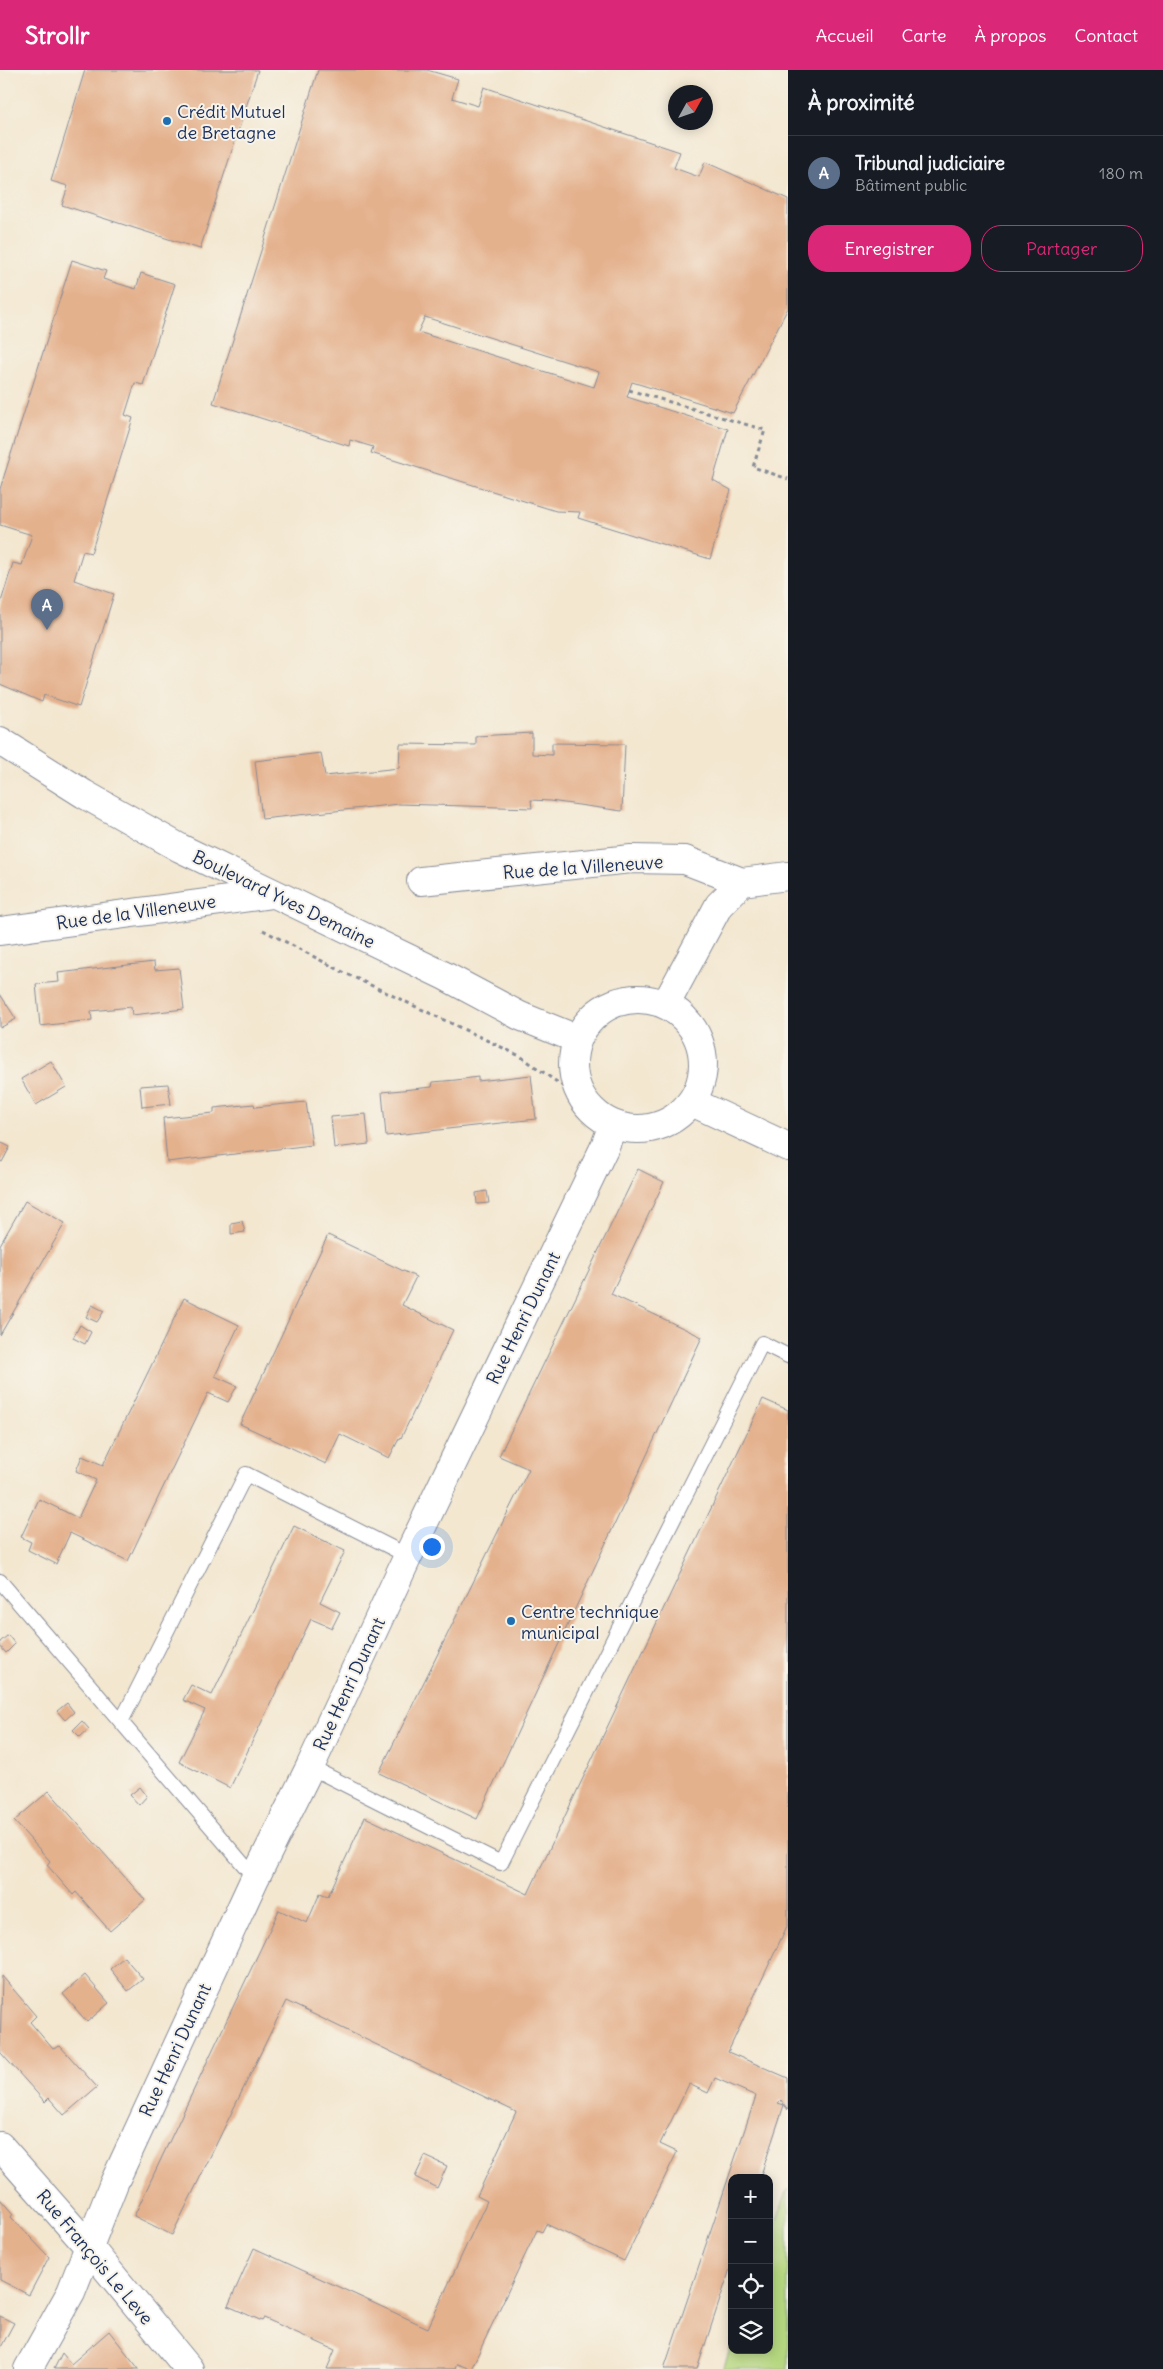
<!DOCTYPE html>
<html lang="fr">
<meta charset="utf-8">
<style>
body{margin:0;font-family:Delius,sans-serif;background:#20242c;color:#f1f3f6}
.controls{position:absolute;right:15px;bottom:15px;display:grid;overflow:hidden;border-radius:10px;box-shadow:0 2px 12px #0003}
.controls button{width:45px;height:45px;display:grid;place-items:center;padding:0;border:0;border-bottom:1px solid #363941;background:#171b24;color:#f1f3f6;font:25px sans-serif}
.compass{position:absolute;left:668px;top:15px;width:45px;height:45px;border-radius:50%;background:#171b24;box-shadow:0 2px 12px #0003;rotate:50deg}
.you{position:absolute;left:431px;top:1476px;width:18px;height:18px;margin:-12px;border:4px solid #fff;border-radius:50%;background:#1a73e8;box-shadow:0 0 0 8px #1a73e833}
.badge{display:grid;place-items:center;width:32px;height:32px;border-radius:50%;background:#db2777;color:#fff;font-size:16px;font-weight:700}
.pin{position:absolute;translate:-50% -41px;filter:drop-shadow(0 1px 2px #0008)}
.pin::after{content:'';position:absolute;top:26px;width:18px;height:15px;background:inherit;clip-path:polygon(0 0,100% 0,50% 100%)}
.list{margin:0;padding:0;list-style:none}
h2{display:flex;justify-content:space-between;align-items:center;height:65px;margin:0;padding:0 20px;font-size:21px}
h2 small{font-size:16px;font-weight:400;color:#9ea1a6}
.list li{display:grid;grid-template-columns:32px 1fr auto;gap:15px;align-items:center;box-sizing:border-box;height:75px;padding:0 20px;border-top:1px solid #363941}
.list b{display:block;font-size:19px;white-space:nowrap}
.list p{margin:0;font-size:16px;white-space:nowrap;color:#9ea1a6}
.list em{font-size:16px;font-style:normal;color:#9ea1a6}
.actions{display:flex;gap:10px;padding:15px 20px}
.actions a{flex:1;padding:11px 0;border:1px solid #db2777;border-radius:20px;text-align:center;font-size:18px;color:#db2777}
.actions .main{background:#db2777;color:#fff}
.icon{flex:none;width:28px;height:28px;fill:none;stroke:currentColor;stroke-width:2;stroke-linecap:round;stroke-linejoin:round}
.map{position:relative;flex:none;width:788px;height:2299px;overflow:hidden}
header{display:flex;align-items:center;gap:30px;box-sizing:border-box;height:70px;padding:0 25px;background:#db2777;color:#fff}
header strong{font-size:24px}
nav{display:flex;gap:28px;margin-inline-start:auto;font-size:18px}
main{display:flex}
aside{flex:1;background:#171b24}
.map>svg:first-child{display:block}
.green{fill:#b5d77f;stroke:#68836e}
.building{fill:#e4b18d;fill-rule:evenodd}
.lines{fill:none;stroke-linecap:round;stroke-linejoin:round}
.service-casing{stroke:#878b97;stroke-width:16}
.minor-casing{stroke:#878b97;stroke-width:30}
.tertiary-casing{stroke:#878b97;stroke-width:30}
.path{stroke:#878b97;stroke-width:3;stroke-dasharray:4 4;stroke-linecap:butt}
.service{stroke:#fff;stroke-width:14}
.minor{stroke:#fff;stroke-width:28}
.tertiary{stroke:#fff;stroke-width:28}
.poi-dot{fill:#1f6fb2;stroke:#f7f3e8;stroke-width:2}
.labels{text-anchor:middle;dominant-baseline:central;stroke-width:4;stroke-linejoin:round;paint-order:stroke}
.poi-label{font-size:18px;fill:#1b2f5e;stroke:#f7f3e8;text-anchor:start}
.street-label{font-size:18px;fill:#1b2f5e;stroke:#f7f3e8}
</style>
<header>
<strong>Strollr</strong>
<nav><a>Accueil</a><a>Carte</a><a>À propos</a><a>Contact</a></nav>
</header>
<main>
<div class="map">
<svg width="788" height="2299" viewBox="0 0 788 2299">
<rect width="100%" height="100%" fill="#f7f3e8"/>
<filter id="ink" filterUnits="userSpaceOnUse"><feTurbulence type="fractalNoise" baseFrequency=".02" numOctaves="2"/><feDisplacementMap in="SourceGraphic" scale="10" xChannelSelector="R" yChannelSelector="G"/><feConvolveMatrix kernelMatrix="1 2 1 2 8 2 1 2 1" color-interpolation-filters="sRGB"/></filter>
<filter id="wash" filterUnits="userSpaceOnUse"><feTurbulence type="fractalNoise" baseFrequency=".0096" numOctaves="4" result="noise"/><feDisplacementMap in="SourceGraphic" scale="20" xChannelSelector="R" yChannelSelector="G"/><feGaussianBlur stdDeviation="1.12" result="paint"/><feColorMatrix in="noise" values="0 0 0 0 0 0 0 0 0 0 0 0 0 0 0 0 0 1.4 0 .05"/><feComposite in="paint" operator="in"/></filter>
<g filter="url(#wash)">
<rect width="100%" height="100%" fill="#f3e7d0"/>
<!-- green -->
<path class="green" d="M788 2119V2299H723L732 2274V2280H769V2171Z"/>
<g id="blocks">
<!-- building -->
<path class="building" d="M85 0H258L200 179 62 135 68 116 51 111Z
M318 0H427L458 9 452 28 478 36 484 17 680 82 674 98 699 107 705 92 788 129V238L733 343 632 312 627 327 728 359 713 410 731 420 710 489 578 448 580 442 556 441 371 383 373 377 350 370 349 376 213 333ZM425 247 599 302 594 317 418 262Z
M72 190 106 201 103 209 136 219 141 203 175 214 143 315 135 313 125 345 133 348 91 483 83 481 74 510 114 524 79 637 44 625 42 632 0 614V535L13 493 22 495 32 465 0 455V419Z
M532 663V684L552 685V673L625 674 622 741 550 731 531 730 532 738 399 734 262 749 255 691 321 683 325 706 399 698 400 674 476 675V666Z
M154 892 155 900 179 898 184 939 132 945 131 937 91 941 92 950 40 956 36 914 59 912 58 903Z
M0 924 16 949 0 958Z
M51 991 66 1017 36 1035 21 1009Z
M531 1005 536 1049 386 1066 382 1022 432 1017 433 1012 456 1010 478 1007V1011Z
M168 1014 171 1034 142 1037 140 1016Z
M306 1032 312 1075 167 1092 163 1048 214 1043V1038L254 1034 255 1037Z
M366 1044 369 1074 334 1078 331 1047Z
M0 1072 10 1077 2 1092 0 1091Z
M638 1099 664 1112 611 1224 702 1267 477 1749 379 1703 529 1399 499 1386Z
M487 1121 489 1133 477 1134 476 1123Z
M25 1131 65 1153 0 1265V1175Z
M242 1151 245 1162 231 1164V1153Z
M328 1165 416 1207 402 1235 453 1260 401 1368 400 1367 389 1388 340 1364 326 1394 240 1354Z
M184 1228 239 1255 215 1306 237 1316 228 1332 208 1323 128 1491 70 1463 56 1494 28 1480 31 1472 21 1467 39 1429 78 1448 96 1410 76 1401 82 1386 103 1395Z
M92 1235 104 1241 97 1252 86 1247Z
M80 1255 91 1262 85 1274 73 1268Z
M763 1329 788 1340V1854L728 1982 788 2008V2040L781 2030 778 2033 784 2035 760 2108H732V2193L697 2299H664L756 2026 715 2008 708 2023 689 2014 660 2074 677 2082 624 2191 546 2154 542 2162 537 2160 471 2299 457 2294 455 2299H327L335 2280 264 2248 262 2251 228 2236 254 2178 428 2258 487 2131 477 2126 516 2042 286 1931 172 2165 134 2146 279 1840 307 1853 320 1823 328 1826 365 1747 528 1824Z
M294 1456 345 1481 320 1532 340 1542 332 1558 311 1549 230 1718 179 1692 205 1640 183 1630 191 1615 212 1625Z
M8 1565 15 1574 6 1583 0 1576V1572Z
M67 1633 74 1642 65 1650 57 1641Z
M82 1651 89 1659 80 1667 73 1660Z
M140 1717 147 1726 139 1735 130 1725Z
M49 1721 145 1830 110 1861 76 1822 73 1825 47 1795 50 1791 14 1751Z
M124 1887 143 1909 128 1921 110 1899Z
M85 1905 109 1933 87 1952 63 1924Z
M2 1906 36 1946 30 1952 53 1979 60 1976 97 2017 64 2045 49 2028 45 2032 0 1982Z
M425 2086 447 2096 437 2118 415 2107Z
M0 2129 13 2144 11 2147 49 2187 29 2225 0 2210Z
M0 2246 14 2253 0 2279Z
M109 2261 139 2299H54L62 2283 71 2294Z"/>
</g>
</g>
<g filter="url(#ink)">
<use href="#blocks" fill-opacity="0" stroke="#878b97" stroke-width="1"/>
<g class="lines">
<defs>
<path id="service" d="M0 1511 255 1808
M121 1652 246 1404 408 1486
M310 1697 501 1793 762 1273 788 1286"/>
<path id="minor" d="M421 811 631 789 685 790 742 812 788 806
M666 934 719 835 742 812
M692 1032 788 1077"/>
<path id="tertiary" d="M0 671 84 724 180 778 445 906 520 946 577 969
M0 861 272 824
M573 994a65 65 0 1 1 130 0a65 65 0 1 1-130 0Z
M0 2076 88 2176 189 2299
M28 2299 71 2222 114 2113 255 1808 310 1697 408 1486 605 1076 613 1055"/>
</defs>
<!-- service casing -->
<use href="#service" class="service-casing"/>
<!-- minor casing -->
<use href="#minor" class="minor-casing"/>
<!-- tertiary casing -->
<use href="#tertiary" class="tertiary-casing"/>
<!-- path -->
<path class="path" d="M629 320 765 360 753 397 788 409
M263 860 345 903 520 986 584 1031"/>
<!-- service -->
<use href="#service" class="service"/>
<!-- minor -->
<use href="#minor" class="minor"/>
<!-- tertiary -->
<use href="#tertiary" class="tertiary"/>
</g>
</g>
<!-- markers -->
<g class="poi-dot">
<circle cx="167" cy="51" r="5"/>
<circle cx="511" cy="1551" r="5"/>
</g>
<g class="labels">
<!-- poi labels -->
<g class="poi-label">
<text x="177" y="41">Crédit Mutuel<tspan x="177" dy="21">de Bretagne</tspan></text>
<text x="521" y="1541">Centre technique<tspan x="521" dy="21">municipal</tspan></text>
</g>
<!-- street labels -->
<g class="street-label">
<text transform="translate(583 797) rotate(-4)">Rue de la Villeneuve</text>
<text transform="translate(284 829) rotate(26)">Boulevard Yves Demaine</text>
<text transform="translate(136 842) rotate(-8)">Rue de la Villeneuve</text>
<text transform="translate(523 1248) rotate(-64)">Rue Henri Dunant</text>
<text transform="translate(349 1614) rotate(-65)">Rue Henri Dunant</text>
<text transform="translate(175 1980) rotate(-65)">Rue Henri Dunant</text>
<text transform="translate(95 2187) rotate(50)">Rue François Le Leve</text>
</g>
</g>
</svg>
<div class="controls">
<button>+</button>
<button>−</button>
<button><svg class="icon" aria-label="locate" viewBox="0 0 24 24"><circle cx="12" cy="12" r="6"/><path d="M12 2v4M12 18v4M2 12h4M18 12h4"/></svg></button>
<button><svg class="icon" aria-label="layers" viewBox="0 0 24 24"><path d="M12 4l9 5-9 5-9-5zM3 14l9 5 9-5"/></svg></button>
</div>
<svg class="compass" viewBox="-18 -18 36 36"><path d="M0-13l5 13h-10z" fill="#e53935"/><path d="M0 13l5-13h-10z" fill="#9ea1a6"/></svg>
<div class="you"></div>
<div class="pin badge" style="left:47px;top:560px;background:#5c6f8a">A</div>
</div>
<aside>
<h2>À proximité<small></small></h2>
<ul class="list">
<li><span class="badge" style="background:#5c6f8a">A</span><div><b>Tribunal judiciaire</b><p>Bâtiment public</p></div><em>180 m</em></li>
</ul>
<div class="actions"><a class="main">Enregistrer</a><a>Partager</a></div>
</aside>
</main>
